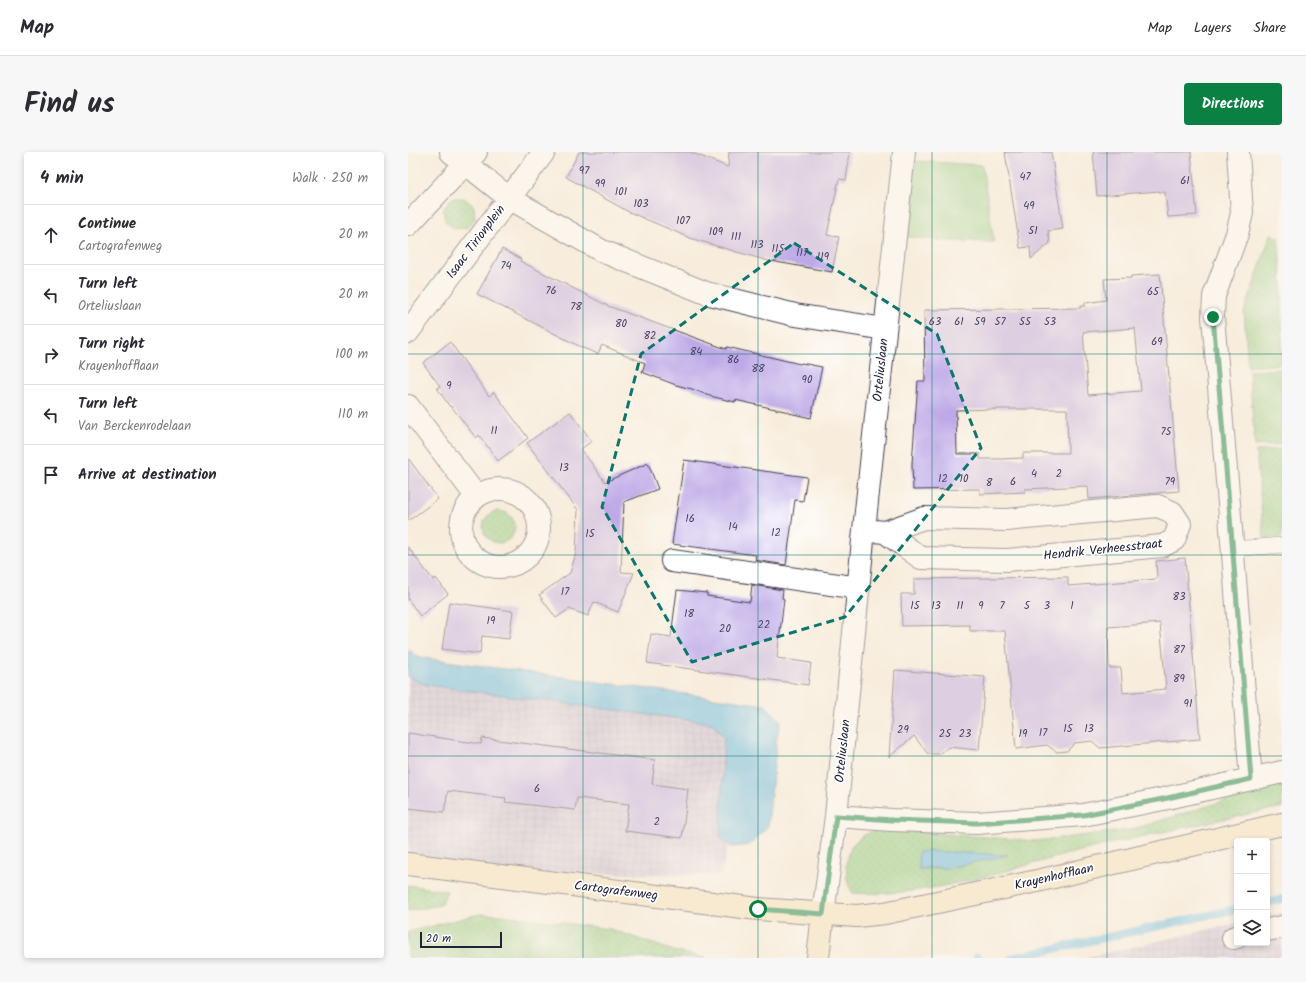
<!DOCTYPE html>
<meta charset="utf-8">
<style>
body{margin:0;font-family:Kalam,sans-serif;background:#f7f7f7;color:#2b2b33}
.controls{position:absolute;right:12px;bottom:12px;display:grid;overflow:hidden;border-radius:4px;box-shadow:0 2px 6px #0003}
.controls button{width:36px;height:36px;display:grid;place-items:center;padding:0;border:0;border-bottom:1px solid #e1e1e2;background:#fff;color:#2b2b33;font:20px sans-serif}
.scale{position:absolute;left:12px;bottom:10px;width:82px;box-sizing:border-box;padding-left:4px;border:2px solid #22223b;border-top:0;font-size:11px;line-height:14px;white-space:nowrap;color:#22223b;-webkit-text-stroke:3px #fff;paint-order:stroke}
.stop{position:absolute;width:12px;height:12px;margin:-9px;border:3px solid #0b8043;border-radius:50%;background:#fff}
.stop.end{background:#0b8043;border-color:#fff;box-shadow:0 1px 4px #0008}
.list{margin:0;padding:0;list-style:none}
h2{display:flex;justify-content:space-between;align-items:center;height:52px;margin:0;padding:0 16px;font-size:17px}
h2 small{font-size:13px;font-weight:400;color:#7c7c81}
.list li{display:grid;grid-template-columns:26px 1fr auto;gap:12px;align-items:center;box-sizing:border-box;height:60px;padding:0 16px;border-top:1px solid #e1e1e2}
.list b{display:block;font-size:15px;white-space:nowrap}
.list p{margin:0;font-size:13px;white-space:nowrap;color:#7c7c81}
.list em{font-size:13px;font-style:normal;color:#7c7c81}
.icon{flex:none;width:22px;height:22px;fill:none;stroke:currentColor;stroke-width:2;stroke-linecap:round;stroke-linejoin:round}
.map{position:relative;flex:none;width:874px;height:806px;overflow:hidden;border-radius:4px}
header{display:flex;align-items:center;gap:24px;box-sizing:border-box;height:56px;padding:0 20px;background:#fff;border-bottom:1px solid #e1e1e2}
header strong{font-size:19px}
nav{display:flex;gap:22px;margin-inline-start:auto;font-size:14px}
.intro{display:flex;align-items:center;justify-content:space-between;box-sizing:border-box;height:96px;padding:0 24px}
h1{margin:0;font-size:28px}
.button{padding:10px 18px;border-radius:4px;background:#0b8043;color:#fff;font-size:14px;font-weight:700}
main{display:flex;gap:24px;padding:0 24px}
aside{flex:1;background:#fff;border-radius:4px;box-shadow:0 2px 6px #0003}
.map>svg:first-child{display:block}
.industrial{fill:url(#industrial-grid)}
.grass{fill:url(#grass-dots);stroke:#5a785f;fill-rule:evenodd}
.park{fill:#92ce83;stroke:#5a785f}
.water{fill:#67bce4;stroke:#446f90}
.lines{fill:none;stroke-linecap:round;stroke-linejoin:round}
.stream{stroke:#67bce4;stroke-width:8}
.building{fill:#bda9e6;fill-rule:evenodd}
.lane-casing{stroke:#424053;stroke-width:16}
.street-casing{stroke:#424053;stroke-width:24}
.secondary-casing{stroke:#424053;stroke-width:24}
.lane{stroke:#fff;stroke-width:15}
.street{stroke:#fff;stroke-width:22}
.secondary{stroke:#f9e7c3;stroke-width:22}
.route{stroke:#0b8043;stroke-width:5}
.marked{fill:none;stroke:#0f766e;stroke-width:3;stroke-dasharray:8 5;stroke-linejoin:round}
.grid{fill:none;stroke:#0f766e;stroke-width:1;stroke-opacity:0.55}
.labels{text-anchor:middle;dominant-baseline:central;stroke-width:3.5;stroke-linejoin:round;paint-order:stroke}
.number-label{font-size:11px;fill:#494466}
.street-label{font-size:13px;fill:#22223b;stroke:#fff}
</style>
<header>
<strong>Map</strong>
<nav><a>Map</a><a>Layers</a><a>Share</a></nav>
</header>
<div class="intro"><h1>Find us</h1><a class="button">Directions</a></div>
<main>
<aside>
<h2>4 min<small>Walk · 250 m</small></h2>
<ul class="list">
<li><svg class="icon" aria-label="ahead" viewBox="0 0 24 24"><path d="M12 20V5M6 11l6-6 6 6"/></svg><div><b>Continue</b><p>Cartografenweg</p></div><em>20 m</em></li>
<li><svg class="icon" aria-label="left" viewBox="0 0 24 24"><path d="M17 20v-9H6M10 6l-5 5 5 5"/></svg><div><b>Turn left</b><p>Orteliuslaan</p></div><em>20 m</em></li>
<li><svg class="icon" aria-label="right" viewBox="0 0 24 24"><path d="M7 20v-9h11M14 6l5 5-5 5"/></svg><div><b>Turn right</b><p>Krayenhofflaan</p></div><em>100 m</em></li>
<li><svg class="icon" aria-label="left" viewBox="0 0 24 24"><path d="M17 20v-9H6M10 6l-5 5 5 5"/></svg><div><b>Turn left</b><p>Van Berckenrodelaan</p></div><em>110 m</em></li>
<li><svg class="icon" aria-label="arrive" viewBox="0 0 24 24"><path d="M6 21V4h12l-3 4 3 4H6"/></svg><div><b>Arrive at destination</b></div></li>
</ul>
</aside>
<div class="map">
<svg width="874" height="806" viewBox="0 0 874 806">
<defs>
<pattern id="industrial-grid" width="8" height="8" patternUnits="userSpaceOnUse"><rect width="8" height="8" fill="#c9bfd7"/><path d="M0 4h8M4 0v8" fill="none" stroke="#aca4b9"/></pattern>
<pattern id="grass-dots" width="8" height="8" patternUnits="userSpaceOnUse"><rect width="8" height="8" fill="#92ce83"/><path d="M2 2h.1M6 6h.1" fill="none" stroke="#7eb172" stroke-width="1.8" stroke-linecap="round"/></pattern>
</defs>
<rect width="100%" height="100%" fill="#fff"/>
<filter id="ink" filterUnits="userSpaceOnUse"><feTurbulence type="fractalNoise" baseFrequency=".025" numOctaves="2"/><feDisplacementMap in="SourceGraphic" scale="8" xChannelSelector="R" yChannelSelector="G"/><feConvolveMatrix kernelMatrix="1 2 1 2 8 2 1 2 1" color-interpolation-filters="sRGB"/></filter>
<filter id="wash" filterUnits="userSpaceOnUse"><feTurbulence type="fractalNoise" baseFrequency=".012" numOctaves="4" result="noise"/><feDisplacementMap in="SourceGraphic" scale="16" xChannelSelector="R" yChannelSelector="G"/><feGaussianBlur stdDeviation="0.9" result="paint"/><feColorMatrix in="noise" values="0 0 0 0 0 0 0 0 0 0 0 0 0 0 0 0 0 1.4 0 .05"/><feComposite in="paint" operator="in"/></filter>
<g filter="url(#wash)">
<rect width="100%" height="100%" fill="#f8eddc"/>
<!-- industrial -->
<path class="industrial" d="M0 494 9 505 357 553 313 723 0 720Z
M874 761V806H675L829 771V791H859V764Z"/>
<!-- grass -->
<path class="grass" d="M44 46H56L66 54 67 67 59 76 46 77 37 69 35 57Z
M863 82 870 85 874 130V212L840 215 836 160Z
M874 217V292L847 294 841 219Z
M874 297V385L856 387 848 299Z
M75 375a16 16 0 1 1 32 0a16 16 0 1 1-32 0Z
M874 631V655C808 669 741 682 676 698 599 717 524 746 444 741L439 728 438 712 443 694 454 684 467 678 515 680 628 689 722 678ZM520 699 598 703 539 716 511 717Z
M0 733 39 739 33 753 0 759Z
M72 762 94 763 202 777 266 799 298 806H0V780Z"/>
<!-- park -->
<path class="park" d="M507 9 574 13 586 90 542 89 499 85Z"/>
<!-- water -->
<path class="water" d="M0 499 9 505 357 553 373 569 369 584 360 674 342 693 323 695 312 686 316 585 304 571 18 533 0 525Z
M520 699 600 703 539 716H518L511 717 510 700Z"/>
<g class="lines">
<!-- stream -->
<path class="stream" d="M859 751 874 747
M569 805V806
M604 806 829 757"/>
</g>
<g id="blocks">
<!-- building -->
<path class="building" d="M171 0H282L320 15 321 0H442L438 28 431 27 419 83 431 85 424 120 357 108 329 100 282 86 221 60 158 25Z
M597 0H643L655 77 640 79 642 91 623 107 622 95 612 96Z
M685 0H783L789 63 760 65 757 40H751V39L689 44Z
M94 97 113 107 112 109 200 154 318 197 319 195 392 212 393 211 414 215 403 266 381 261V260L327 248V250L302 244 284 237 268 233 234 220 237 211 194 193 190 202 175 196 69 142Z
M752 122 771 339 681 347 680 334 617 337V340L572 342V337L505 338 504 312 510 229H517L516 158 673 156V154H677V151L698 148 696 127 723 126V124ZM727 176 733 239 680 243 675 180ZM593 257H659L660 301H615V306L593 307H572V302H549L548 258Z
M42 190 81 244 86 240 120 286 90 309 71 283 68 286 43 254 42 255 29 236 32 234 15 211Z
M162 260 184 289 173 297 197 330 240 311 250 337 216 350 213 420 226 421 210 460 186 450 180 464 161 457 148 466 131 443 162 421 168 401 170 358 119 291Z
M0 306 30 347 0 369Z
M276 308 399 325 395 349 387 348 378 413 347 408 348 403 264 392Z
M0 395 25 428 28 426 40 442 12 464 0 447Z
M777 406 792 587 692 596 684 589 667 591 659 599 649 600 639 593 608 597 597 479H562V473L494 474 493 442H506V427L660 425V434L749 427 748 409ZM752 471 758 537 715 541 713 516H701L700 475Z
M344 433 375 438 374 446 376 447 369 506 403 511 400 533 239 511 243 482 263 485 269 438 299 441V444L342 450Z
M41 450 105 459 101 487 74 484 72 502 34 497Z
M487 518 577 525 571 598 540 595 532 602H520L506 584 481 605Z
M0 581 73 592 74 586 247 608 244 632 280 637 274 686 217 679 221 652 169 646 167 658 97 650 98 646 40 639 36 660 0 656Z"/>
</g>
</g>
<g filter="url(#ink)">
<use href="#blocks" fill-opacity="0" stroke="#424053" stroke-width="1"/>
<g class="lines">
<defs>
<path id="lane" d="M825 397 874 393"/>
<path id="street" d="M43 0 101 46 194 99 298 141 387 163 477 177
M830 0 834 61 829 82 806 144 805 165 821 352 843 627
M0 73 68 0
M0 180 136 0
M0 254 68 344
M53 376a39 39 0 1 1 78 0a39 39 0 1 1-78 0Z
M456 378 477 380 516 366 598 368 750 354 764 360 772 372 766 388 754 394 599 408 513 406 477 380
M264 409 451 436
M428 664 484 668 569 671 675 663 755 647 874 620
M415 762 428 664 456 378 496 0
M859 778 874 775
M825 786 829 785"/>
<path id="secondary" d="M0 712 350 757 449 764 477 761 629 729 874 672
M410 806 415 762"/>
</defs>
<!-- lane casing -->
<use href="#lane" class="lane-casing"/>
<!-- street casing -->
<use href="#street" class="street-casing"/>
<!-- secondary casing -->
<use href="#secondary" class="secondary-casing"/>
<!-- lane -->
<use href="#lane" class="lane"/>
<!-- street -->
<use href="#street" class="street"/>
<!-- secondary -->
<use href="#secondary" class="secondary"/>
</g>
</g>
<g class="lines" filter="url(#ink)">
<!-- route -->
<path class="route" d="M350 757 415 762 428 664 484 668 569 671 675 663 755 647 843 627 821 352 805 165"/>
</g>
<!-- marked area -->
<path d="M0 0H874V806H0ZM386 91 529 182 573 296 437 465 284 510 194 355 233 202Z" fill="#f8eddc" fill-opacity=".55" fill-rule="evenodd"/>
<path class="marked" d="M386 91 529 182 573 296 437 465 284 510 194 355 233 202Z"/>
<!-- grid -->
<path class="grid" d="M175 0V806M350 0V806M524 0V806M699 0V806M0 202H874M0 403H874M0 604H874"/>
<g class="labels">
<!-- number labels -->
<g class="number-label">
<text x="176" y="19">97</text>
<text x="617" y="25">47</text>
<text x="777" y="29">61</text>
<text x="192" y="32">99</text>
<text x="213" y="40">101</text>
<text x="233" y="52">103</text>
<text x="621" y="54">49</text>
<text x="275" y="69">107</text>
<text x="625" y="79">51</text>
<text x="308" y="80">109</text>
<text x="328" y="85">111</text>
<text x="349" y="93">113</text>
<text x="370" y="97">115</text>
<text x="394" y="101">117</text>
<text x="415" y="105">119</text>
<text x="98" y="114">74</text>
<text x="143" y="139">76</text>
<text x="745" y="140">65</text>
<text x="168" y="155">78</text>
<text x="527" y="170">63</text>
<text x="551" y="170">61</text>
<text x="572" y="170">59</text>
<text x="592" y="170">57</text>
<text x="617" y="170">55</text>
<text x="642" y="170">53</text>
<text x="213" y="172">80</text>
<text x="242" y="184">82</text>
<text x="749" y="190">69</text>
<text x="288" y="200">84</text>
<text x="325" y="208">86</text>
<text x="350" y="217">88</text>
<text x="399" y="228">90</text>
<text x="41" y="234">9</text>
<text x="86" y="279">11</text>
<text x="758" y="280">75</text>
<text x="156" y="316">13</text>
<text x="626" y="322">4</text>
<text x="651" y="322">2</text>
<text x="535" y="327">12</text>
<text x="556" y="327">10</text>
<text x="605" y="330">6</text>
<text x="762" y="330">79</text>
<text x="581" y="331">8</text>
<text x="282" y="367">16</text>
<text x="325" y="375">14</text>
<text x="368" y="381">12</text>
<text x="182" y="382">15</text>
<text x="157" y="440">17</text>
<text x="771" y="445">83</text>
<text x="507" y="454">15</text>
<text x="528" y="454">13</text>
<text x="552" y="454">11</text>
<text x="573" y="454">9</text>
<text x="594" y="454">7</text>
<text x="619" y="454">5</text>
<text x="639" y="454">3</text>
<text x="664" y="454">1</text>
<text x="281" y="462">18</text>
<text x="83" y="469">19</text>
<text x="356" y="473">22</text>
<text x="317" y="477">20</text>
<text x="771" y="498">87</text>
<text x="771" y="527">89</text>
<text x="780" y="552">91</text>
<text x="660" y="577">15</text>
<text x="681" y="577">13</text>
<text x="495" y="578">29</text>
<text x="635" y="581">17</text>
<text x="537" y="582">25</text>
<text x="557" y="582">23</text>
<text x="615" y="582">19</text>
<text x="129" y="637">6</text>
<text x="249" y="670">2</text>
</g>
<!-- street labels -->
<g class="street-label">
<text transform="translate(68 90) rotate(-53)">Isaac Tirionplein</text>
<text transform="translate(473 218) rotate(-84)">Orteliuslaan</text>
<text transform="translate(695 398) rotate(-6)">Hendrik Verheesstraat</text>
<text transform="translate(435 599) rotate(-84)">Orteliuslaan</text>
<text transform="translate(646 725) rotate(-13)">Krayenhofflaan</text>
<text transform="translate(208 739) rotate(7)">Cartografenweg</text>
</g>
</g>
</svg>
<div class="controls">
<button>+</button>
<button>−</button>
<button><svg class="icon" aria-label="layers" viewBox="0 0 24 24"><path d="M12 4l9 5-9 5-9-5zM3 14l9 5 9-5"/></svg></button>
</div>
<div class="scale">20 m</div>
<div class="stop" style="left:350px;top:757px"></div>
<div class="stop end" style="left:805px;top:165px"></div>
</div>
</main>
